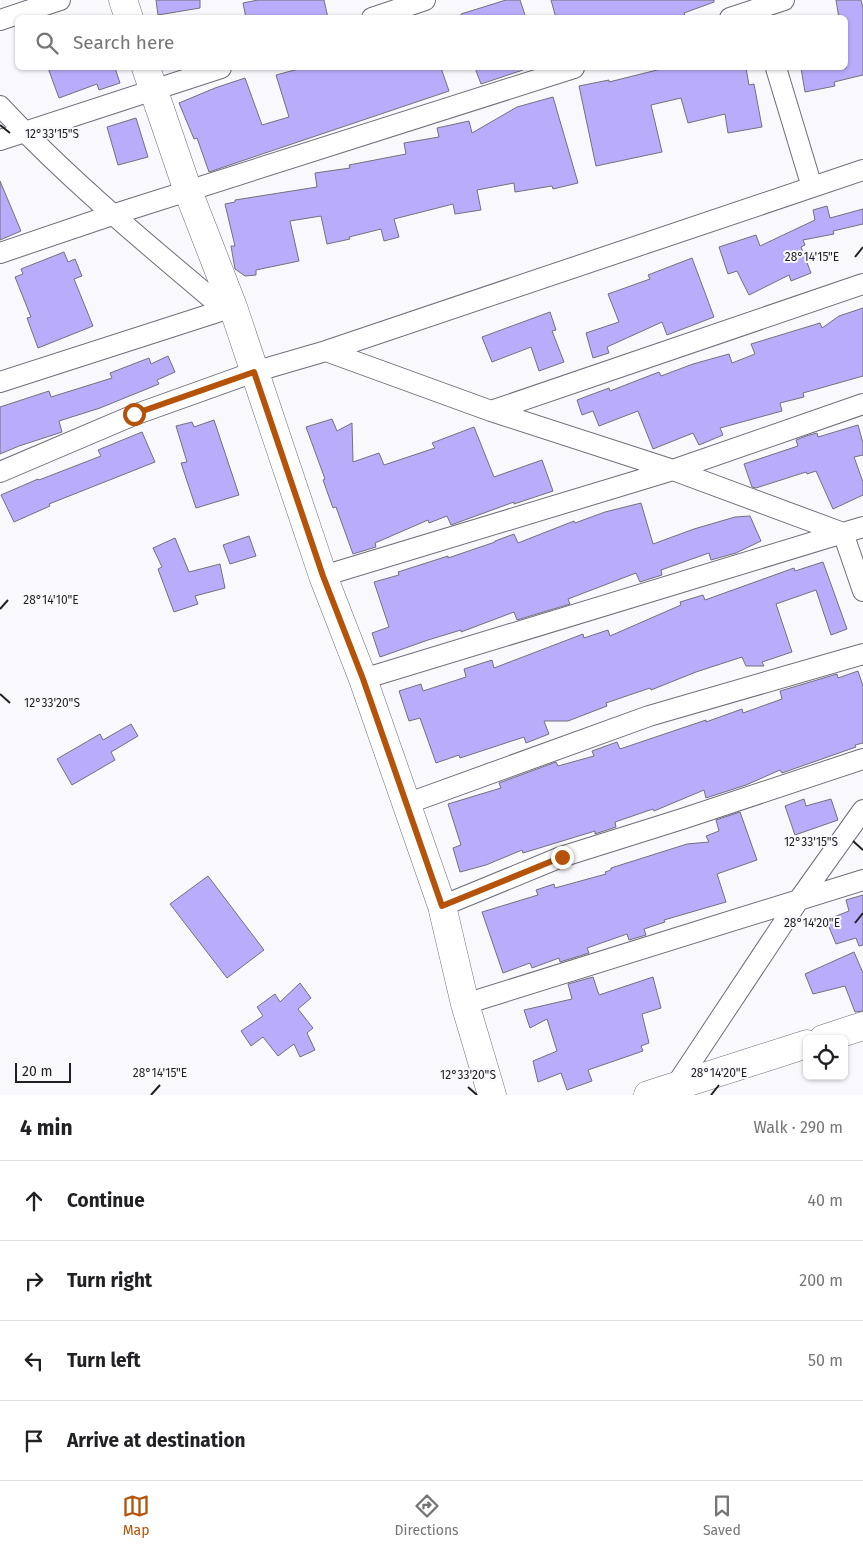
<!DOCTYPE html>
<meta charset="utf-8">
<style>
body{margin:0;font-family:"Fira Sans",sans-serif;background:#f2f2f2;color:#202124}
.controls{position:absolute;right:15px;bottom:15px;display:grid;overflow:hidden;border-radius:8px;box-shadow:0 1px 4px #0004}
.controls button{width:45px;height:45px;display:grid;place-items:center;padding:0;border:0;border-bottom:1px solid #e0e0e0;background:#fff;color:#202124;font:25px sans-serif}
.scale{position:absolute;left:15px;bottom:12px;width:56px;box-sizing:border-box;padding-left:5px;border:2px solid #1f1e23;border-top:0;font-size:14px;line-height:18px;white-space:nowrap;color:#1f1e23;-webkit-text-stroke:4px #f9f8fd;paint-order:stroke}
.stop{position:absolute;width:15px;height:15px;margin:-11px;border:4px solid #b45309;border-radius:50%;background:#fff}
.stop.end{background:#b45309;border-color:#fff;box-shadow:0 1px 5px #0008}
.list{margin:0;padding:0;list-style:none}
h2{display:flex;justify-content:space-between;align-items:center;height:65px;margin:0;padding:0 20px;font-size:21px}
h2 small{font-size:16px;font-weight:400;color:#757577}
.list li{display:grid;grid-template-columns:32px 1fr auto;gap:15px;align-items:center;box-sizing:border-box;height:80px;padding:0 20px;border-top:1px solid #e0e0e0}
.list b{display:block;font-size:19px;white-space:nowrap}
.list em{font-size:16px;font-style:normal;color:#757577}
.icon{flex:none;width:28px;height:28px;fill:none;stroke:currentColor;stroke-width:2;stroke-linecap:round;stroke-linejoin:round}
.map{position:relative;flex:none;width:863px;height:1095px;overflow:hidden}
.search{position:absolute;background:#fff;box-shadow:0 1px 4px #0004;left:15px;right:15px;top:15px;height:55px;display:flex;align-items:center;gap:12px;box-sizing:border-box;padding:0 18px;border-radius:8px;color:#757577;font-size:19px}
.sheet{height:385px;background:#fff}
nav{display:flex;justify-content:space-around;align-items:center;box-sizing:border-box;height:70px;border-top:1px solid #e0e0e0;background:#fff;font-size:14px;color:#757577}
nav a{display:grid;justify-items:center;gap:2px}
nav .on{color:#b45309}
.map>svg:first-child{display:block}
.building{fill:#b9adfb;stroke:#72717c}
.lines{fill:none;stroke-linecap:round;stroke-linejoin:round}
.street-casing{stroke:#6f6d78;stroke-width:22}
.secondary-casing{stroke:#6f6d78;stroke-width:29}
.street{stroke:#fff;stroke-width:20}
.secondary{stroke:#fff;stroke-width:28}
.route{stroke:#b45309;stroke-width:6}
.ticks{fill:none;stroke:#1f1e23;stroke-width:2}
.ticks-label{font-size:12px;text-anchor:middle;fill:#1f1e23;stroke:#f9f8fd;stroke-width:4;stroke-linejoin:round;paint-order:stroke}
</style>
<div class="map">
<svg width="863" height="1095" viewBox="0 0 863 1095">
<rect width="100%" height="100%" fill="#f9f8fd"/>
<!-- building -->
<path class="building" d="M156 0H200V8L158 15Z
M258 0H324L328 18H246L243 3Z
M506 0H520L526 18H462L461 14Z
M551 0H714V2L684 13 686 18H556Z
M836 0H861L863 8V75L834 82 835 86 805 92 801 68H846V18H839Z
M48 68H115L120 83 99 90 97 84 59 98Z
M302 68H441L449 91 209 172 197 138 194 139 179 103 215 88 245 78 262 125 289 117 276 75Z
M475 68H522L523 70 481 84Z
M665 68H746L749 85 754 84 762 127 728 133 725 114 688 123 681 98 651 105 662 152 596 166 579 86 609 80V82Z
M553 97 578 183 553 189 552 186 515 192 514 183 477 190 481 210 455 214 453 204 394 219 399 237 384 241 381 229 349 237 350 239 327 244 321 216 290 221 299 261 256 270V275L245 276 235 269 231 246H235L225 204 235 202V200L317 187 315 173 350 168 349 165 406 154 404 143 439 137 437 128 469 121 472 133 517 107Z
M136 118 148 157 118 165 107 127Z
M0 181 21 231 0 240Z
M827 206 830 218 863 209V224L833 231 834 234 803 240 805 245 801 247 811 273 791 281 789 275 749 295 737 271 728 274 719 247 756 235 760 246 815 220 813 210Z
M64 252 68 262 75 259 82 276 74 279 93 326 38 348 27 318 31 317 15 277 23 274 21 269Z
M692 258 714 317 667 335 662 322 607 347 609 353 593 358 586 333 619 322 608 294 650 279 648 275Z
M863 308V376L803 393 804 397 780 403 782 411 720 428 723 435 699 445 693 433 653 449 638 411 599 426 593 411 582 415 577 400 609 388 610 391 659 372 661 376 693 364 729 354 732 363 755 354 751 344 820 323 822 328 839 316Z
M550 312 556 330 552 331 564 362 539 371 531 347 492 362 482 337Z
M168 356 175 372 157 380 159 384 100 408 59 421 62 432 19 446 0 454V407L49 391 51 397 112 378 110 373 149 358 151 364Z
M332 419 337 431 352 423 353 462 379 453 384 465 435 448 432 443 474 427 494 477 542 460 553 491 514 504V502L451 525 447 516 429 523 428 520 375 543 376 547 353 554 336 507 333 508 323 480 325 479 306 427Z
M214 420 239 495 196 508 181 463 187 462 176 426 192 422 194 427Z
M858 425 863 443V455L854 457 863 482V495L833 509 816 471 807 474 806 472 756 488 752 487 744 464 798 446 796 440 806 436 817 433 818 437Z
M142 432 155 462 49 504 50 506 14 522 1 495 38 479 39 480 101 456 98 450Z
M641 503 653 544 694 529 735 517 750 516 761 541 736 553 711 560 709 553 661 570 662 575 640 582 636 573 568 599 570 604 517 620 514 612 461 632V630L428 640 380 657 372 633 389 627 374 582 399 575 398 572 448 556V558L495 542V541L514 534 518 543 574 521 575 523 605 512Z
M249 536 256 556 230 564 223 545Z
M175 538 189 572 220 564 225 588 195 596 198 604 174 612 158 569 162 567 153 548Z
M823 562 847 629 831 635 816 590 776 604 792 652 762 662 764 666H746L742 657 696 672 651 690 650 688 606 703 607 706 568 721H544L549 734 526 743 524 737 460 758 459 755 436 763 420 718 409 721 399 691 421 684 423 691 466 677 464 669 492 660 494 668 583 634 584 638 608 630 610 636 681 605 680 602 703 595 705 600 794 568 795 571Z
M858 671 863 686V743L855 745 856 747 782 773 780 770 746 785 706 798 704 790 654 811 653 809 615 822 616 827 595 834V831L523 853 522 850 486 865 460 872 453 848 461 845 448 804 501 788 499 783 556 762 558 766 594 756 592 751 617 742 620 749 706 720V722L742 709 743 713 782 699 780 691 837 674 838 678Z
M131 724 138 736 111 752 115 760 72 785 57 759 100 734 103 740Z
M804 799 806 806 831 799 838 820 795 835 785 806Z
M740 812 757 860 717 874 726 902 664 920 665 922 644 929 646 935 629 940 627 934 587 948 589 953 560 962 559 958 532 968 530 963 503 973 482 912 538 895 536 890 554 884 555 888 606 874 605 872 611 870V868L687 844 709 842 706 836 719 831 716 820Z
M208 876 264 950 227 978 170 904Z
M863 895V945L859 946 856 938 836 944 826 920 849 911 846 900Z
M854 952 863 973V1011L855 1012 845 986 813 994 805 974Z
M593 977 599 995 653 977 661 1008 642 1014 649 1043 641 1046 643 1051 588 1070 592 1081 567 1090 561 1073 538 1082 533 1061 557 1051 547 1019 530 1028 524 1010 572 999 568 984Z
M300 983 311 998 298 1009 313 1028 307 1033 315 1050 300 1057 294 1044 278 1056 263 1037 251 1046 241 1031 263 1016 257 1007 275 994 280 1002Z"/>
<g class="lines">
<defs>
<path id="street" d="M372 18 425 0
M730 18 784 0
M0 20 60 0
M776 68 812 187
M0 106C69 180 147 244 224 309
M0 140 221 68
M0 253 112 215 574 68
M326 351 491 411 673 470 843 533 363 679
M0 382 233 307
M491 411 863 284
M0 472 134 415 254 372 326 351 863 170
M863 527 843 533 863 591
M323 576 673 470 863 404
M406 804 649 716 863 654
M442 906 561 857 682 819 863 759
M465 1004 863 880
M676 1085 798 901 863 810"/>
<path id="secondary" d="M123 0 129 18
M146 68 188 191 233 307 323 576 363 679 442 906 465 1004 492 1095
M823 1039 863 1026
M648 1095 807 1044"/>
</defs>
<!-- street casing -->
<use href="#street" class="street-casing"/>
<!-- secondary casing -->
<use href="#secondary" class="secondary-casing"/>
<!-- street -->
<use href="#street" class="street"/>
<!-- secondary -->
<use href="#secondary" class="secondary"/>
</g>
<g class="lines">
<!-- route -->
<path class="route" d="M134 414 254 372 323 576 363 679 442 906 562 857"/>
</g>
<!-- ticks -->
<path class="ticks" d="M0 125 10 133M855 257 863 247M0 609 8 600M0 694 10 703M853 841 863 850M855 923 863 913M468 1087 477 1095M151 1095 160 1085M711 1095 719 1085"/>
<g class="ticks-label">
<text x="52" y="138">12°33'15"S</text>
<text x="812" y="261">28°14'15"E</text>
<text x="51" y="604">28°14'10"E</text>
<text x="52" y="707">12°33'20"S</text>
<text x="811" y="846">12°33'15"S</text>
<text x="812" y="927">28°14'20"E</text>
<text x="160" y="1077">28°14'15"E</text>
<text x="719" y="1077">28°14'20"E</text>
<text x="468" y="1079">12°33'20"S</text>
</g>
</svg>
<div class="controls">
<button><svg class="icon" aria-label="locate" viewBox="0 0 24 24"><circle cx="12" cy="12" r="6"/><path d="M12 2v4M12 18v4M2 12h4M18 12h4"/></svg></button>
</div>
<div class="scale">20 m</div>
<div class="stop" style="left:134px;top:414px"></div>
<div class="stop end" style="left:562px;top:857px"></div>
<div class="search"><svg class="icon" aria-label="search" viewBox="0 0 24 24"><circle cx="10" cy="10" r="6"/><path d="M15 15l6 6"/></svg>Search here</div>
</div>
<section class="sheet">
<h2>4 min<small>Walk · 290 m</small></h2>
<ul class="list">
<li><svg class="icon" aria-label="ahead" viewBox="0 0 24 24"><path d="M12 20V5M6 11l6-6 6 6"/></svg><div><b>Continue</b></div><em>40 m</em></li>
<li><svg class="icon" aria-label="right" viewBox="0 0 24 24"><path d="M7 20v-9h11M14 6l5 5-5 5"/></svg><div><b>Turn right</b></div><em>200 m</em></li>
<li><svg class="icon" aria-label="left" viewBox="0 0 24 24"><path d="M17 20v-9H6M10 6l-5 5 5 5"/></svg><div><b>Turn left</b></div><em>50 m</em></li>
<li><svg class="icon" aria-label="arrive" viewBox="0 0 24 24"><path d="M6 21V4h12l-3 4 3 4H6"/></svg><div><b>Arrive at destination</b></div></li>
</ul>
</section>
<nav>
<a class="on"><svg class="icon" aria-label="map" viewBox="0 0 24 24"><path d="M3 6l6-2 6 2 6-2v14l-6 2-6-2-6 2zM9 4v14M15 6v14"/></svg>Map</a>
<a><svg class="icon" aria-label="directions" viewBox="0 0 24 24"><path d="M12 3l9 9-9 9-9-9zM9 14v-3h6M13 9l2 2-2 2"/></svg>Directions</a>
<a><svg class="icon" aria-label="saved" viewBox="0 0 24 24"><path d="M7 4h10v16l-5-4-5 4z"/></svg>Saved</a>
</nav>
